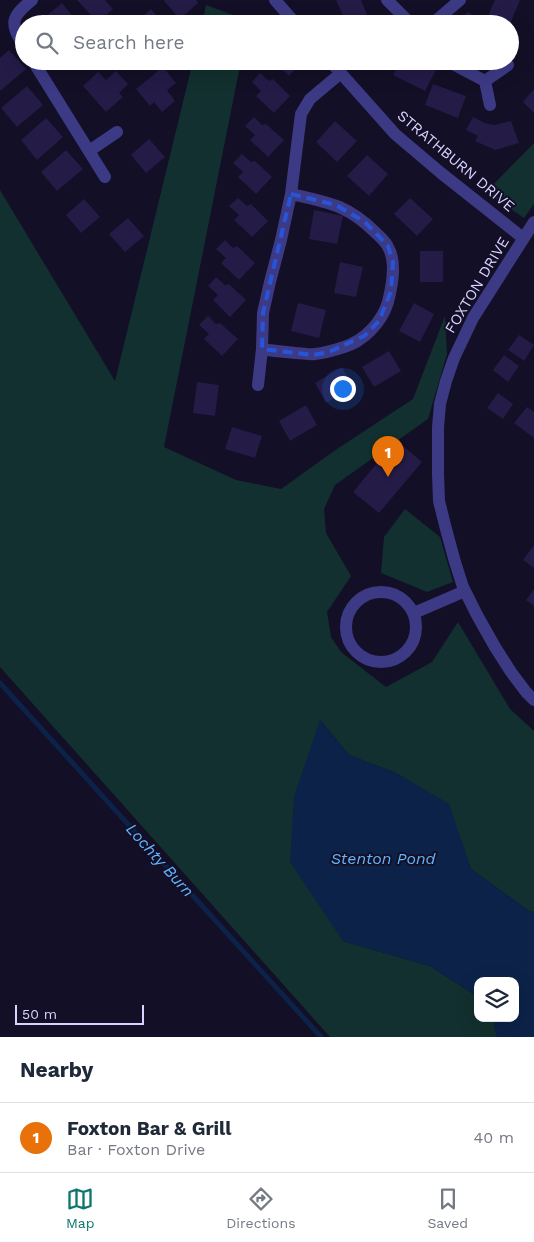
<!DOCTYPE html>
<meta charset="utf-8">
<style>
body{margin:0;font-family:"Work Sans",sans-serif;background:#f2f2f3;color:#1f2937}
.controls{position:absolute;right:15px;bottom:15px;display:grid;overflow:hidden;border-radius:10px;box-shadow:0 5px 20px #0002}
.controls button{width:45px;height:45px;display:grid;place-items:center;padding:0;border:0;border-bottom:1px solid #e0e1e3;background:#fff;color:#1f2937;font:25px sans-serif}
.scale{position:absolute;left:15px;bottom:12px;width:129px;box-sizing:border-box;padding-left:5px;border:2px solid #d9d4ff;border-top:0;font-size:14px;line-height:18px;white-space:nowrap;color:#d9d4ff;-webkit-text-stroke:4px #130f26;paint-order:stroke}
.you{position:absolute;left:342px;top:388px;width:18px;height:18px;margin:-12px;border:4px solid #fff;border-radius:50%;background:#1a73e8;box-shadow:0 0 0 8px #1a73e833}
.badge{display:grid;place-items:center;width:32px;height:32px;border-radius:50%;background:#0f766e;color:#fff;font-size:16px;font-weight:700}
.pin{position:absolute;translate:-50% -41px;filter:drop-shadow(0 1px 2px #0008)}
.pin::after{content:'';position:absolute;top:26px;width:18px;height:15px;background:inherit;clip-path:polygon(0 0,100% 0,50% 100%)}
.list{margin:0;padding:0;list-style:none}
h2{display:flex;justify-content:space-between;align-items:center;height:65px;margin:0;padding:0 20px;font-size:21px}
h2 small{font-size:16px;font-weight:400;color:#747a83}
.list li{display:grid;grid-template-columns:32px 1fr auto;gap:15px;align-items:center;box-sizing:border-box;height:70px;padding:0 20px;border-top:1px solid #e0e1e3}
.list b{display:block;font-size:19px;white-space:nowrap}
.list p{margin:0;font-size:16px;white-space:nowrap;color:#747a83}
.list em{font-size:16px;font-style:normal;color:#747a83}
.icon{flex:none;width:28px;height:28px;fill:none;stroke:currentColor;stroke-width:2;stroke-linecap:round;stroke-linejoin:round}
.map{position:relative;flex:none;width:534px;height:1037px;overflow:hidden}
.search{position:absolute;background:#fff;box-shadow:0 5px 20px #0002;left:15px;right:15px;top:15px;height:55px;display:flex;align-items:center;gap:12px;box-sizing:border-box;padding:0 18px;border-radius:28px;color:#747a83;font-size:19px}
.sheet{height:135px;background:#fff}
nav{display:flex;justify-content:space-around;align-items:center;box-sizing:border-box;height:70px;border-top:1px solid #e0e1e3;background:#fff;font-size:14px;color:#747a83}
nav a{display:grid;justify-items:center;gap:2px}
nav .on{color:#0f766e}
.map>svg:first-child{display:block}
.green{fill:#12302f}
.water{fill:#0c2248}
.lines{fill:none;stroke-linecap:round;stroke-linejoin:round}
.stream{stroke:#0c2248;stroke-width:5}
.building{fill:#241b47}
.minor{stroke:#3d3a85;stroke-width:12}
.marked{fill:none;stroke:#2655da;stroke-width:4;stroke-dasharray:10 6;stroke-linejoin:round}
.labels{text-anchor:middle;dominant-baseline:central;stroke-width:4;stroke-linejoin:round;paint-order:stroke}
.street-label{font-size:15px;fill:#d9d4ff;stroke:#130f26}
.water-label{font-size:16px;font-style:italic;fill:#62b6ff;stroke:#130f26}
</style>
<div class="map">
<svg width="534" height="1037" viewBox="0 0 534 1037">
<rect width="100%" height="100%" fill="#130f26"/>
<!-- green -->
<path class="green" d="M206 5 249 21V24H202Z
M193 61H241L164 447 236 480 281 489 334 451 413 399 445 316 447 354 428 419 335 485 324 509 326 533 351 576 327 612 331 637 341 652 386 687 432 662 458 622 510 709 534 731V912L529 911 471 869 448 804 396 773 349 755 321 721 343 941 430 966 478 997V1018H493L497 1037H330L0 667V190L115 381Z
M534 143V204L524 218 486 192Z
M405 509 440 537 453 582 427 592 381 573 384 537Z"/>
<!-- water -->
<path class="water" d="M320 720 349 755 396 773 449 804 471 869 529 911 534 912V1037H497L493 1018H515V981H478V997L430 966 343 941 290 862 294 796Z"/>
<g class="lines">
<!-- stream -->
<path class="stream" d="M0 683 321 1037"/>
</g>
<!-- building -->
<path class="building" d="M77 0H105L113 9 98 23Z
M165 0H196L198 3 180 19 164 1Z
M336 0H361L367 14 346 23Z
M495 0H520L510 24H504L488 16Z
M62 3 79 24H46L49 22 45 17Z
M151 9 164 24H134Z
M467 12 487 22V24H461Z
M370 18 382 24H367Z
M9 50 26 69 0 91V58Z
M274 61H303L289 76Z
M401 61H418L436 70 425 91 393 75Z
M163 67 176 83 167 90 175 101 162 112 154 102 150 106 136 89Z
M116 71 128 84 119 93 123 97 106 112 83 86 98 72 106 80Z
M260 73 269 81 273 79 290 96 274 113 256 96 261 91 252 82Z
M433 84 466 96 458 118 425 105Z
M27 86 43 105 17 127 1 108Z
M534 89V113L523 102Z
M254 117 262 125 266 124 284 140 268 157 250 140 255 135 245 126Z
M473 117 485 123 494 125 511 121 519 143 495 150 475 141 478 136 466 130Z
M46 118 63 137 37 160 21 140Z
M335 121 357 141 337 162 316 142Z
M149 139 165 157 146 173 131 155Z
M66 150 83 169 57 191 41 172Z
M242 154 251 162 255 161 272 177 256 194 238 177 243 172 233 163Z
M367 155 388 174 369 196 347 176Z
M238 198 247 206 251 204 268 221 252 237 234 220 239 215 229 206Z
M410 198 433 219 417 236 394 214Z
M84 199 100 217 81 233 66 215Z
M314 210 343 216 337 244 309 239Z
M128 218 144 236 125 252 109 234Z
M225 240 233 248 237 246 255 263 239 280 221 263 226 258 216 249Z
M420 251H443V282H420Z
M340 262 363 267 356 297 334 293Z
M216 277 225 285 229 284 246 300 230 317 213 300 218 295 208 286Z
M298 303 326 310 319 338 291 331Z
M414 303 434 314 420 342 399 331Z
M208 316 216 324 220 323 238 339 222 356 204 339 209 334 199 325Z
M519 335 534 345 524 361 508 350Z
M389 351 401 371 374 387 362 367Z
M504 355 519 366 508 382 493 370Z
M342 367 353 387 326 403 315 383Z
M197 382 219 385 215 416 193 413Z
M498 393 513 404 503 419 487 408Z
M306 405 317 425 290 441 279 421Z
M527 407 534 412V438L514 423Z
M232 427 262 436 255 458 225 449Z
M396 440 422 462 379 513 353 492Z
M534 545V568L523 560Z
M534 589V606L526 600Z"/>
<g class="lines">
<!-- minor -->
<path class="minor" d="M275 0 296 24
M387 0 411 24
M432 24 460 0
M24 46C9 23 11 17 32 0
M33 61 105 177
M330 61 395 134 441 173 523 238
M447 61 485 81
M490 105 485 81 508 65
M89 151 117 132
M534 222 473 318 454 358 446 381 440 404 438 427V474L439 501 446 529 455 562 463 587 477 615 495 647 511 672 526 692 534 700
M262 349C273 351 285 352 296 353 302 353 309 355 315 354 325 353 335 350 344 347 364 341 382 322 388 302 392 286 397 262 388 247 386 242 380 237 376 233 348 205 328 202 291 194
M258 385 262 349 263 313 270 282 281 240 291 194 301 114 310 99 341 73
M346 627a35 35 0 1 1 70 0a35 35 0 1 1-70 0Z
M414 613 465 591"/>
</g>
<!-- marked area -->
<path class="marked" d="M291 194 336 205 365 222 388 246 393 262 391 291 379 321 364 336 329 352 313 355 262 349 263 313Z"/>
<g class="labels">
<!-- street labels -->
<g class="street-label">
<text transform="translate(456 161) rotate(40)">STRATHBURN DRIVE</text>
<text transform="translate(477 285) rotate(-59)">FOXTON DRIVE</text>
</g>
<!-- water labels -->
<g class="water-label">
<text x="383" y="858">Stenton Pond</text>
<text transform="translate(160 860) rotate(48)">Lochty Burn</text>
</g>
</g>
</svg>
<div class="controls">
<button><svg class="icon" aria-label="layers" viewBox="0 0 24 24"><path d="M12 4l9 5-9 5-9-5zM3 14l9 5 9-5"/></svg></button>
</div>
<div class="scale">50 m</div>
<div class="you"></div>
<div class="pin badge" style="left:388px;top:477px;background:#e8710a">1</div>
<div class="search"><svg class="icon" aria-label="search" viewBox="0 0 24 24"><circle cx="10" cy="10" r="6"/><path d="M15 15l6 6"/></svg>Search here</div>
</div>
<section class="sheet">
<h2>Nearby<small></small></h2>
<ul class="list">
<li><span class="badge" style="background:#e8710a">1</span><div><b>Foxton Bar &amp; Grill</b><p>Bar · Foxton Drive</p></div><em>40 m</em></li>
</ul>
</section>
<nav>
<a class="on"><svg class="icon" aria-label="map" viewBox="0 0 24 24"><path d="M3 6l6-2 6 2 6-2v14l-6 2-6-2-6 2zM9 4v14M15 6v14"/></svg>Map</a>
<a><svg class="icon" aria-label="directions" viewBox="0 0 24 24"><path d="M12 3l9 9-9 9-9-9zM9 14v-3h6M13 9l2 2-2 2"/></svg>Directions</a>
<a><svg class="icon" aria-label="saved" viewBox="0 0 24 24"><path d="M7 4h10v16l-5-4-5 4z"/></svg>Saved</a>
</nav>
